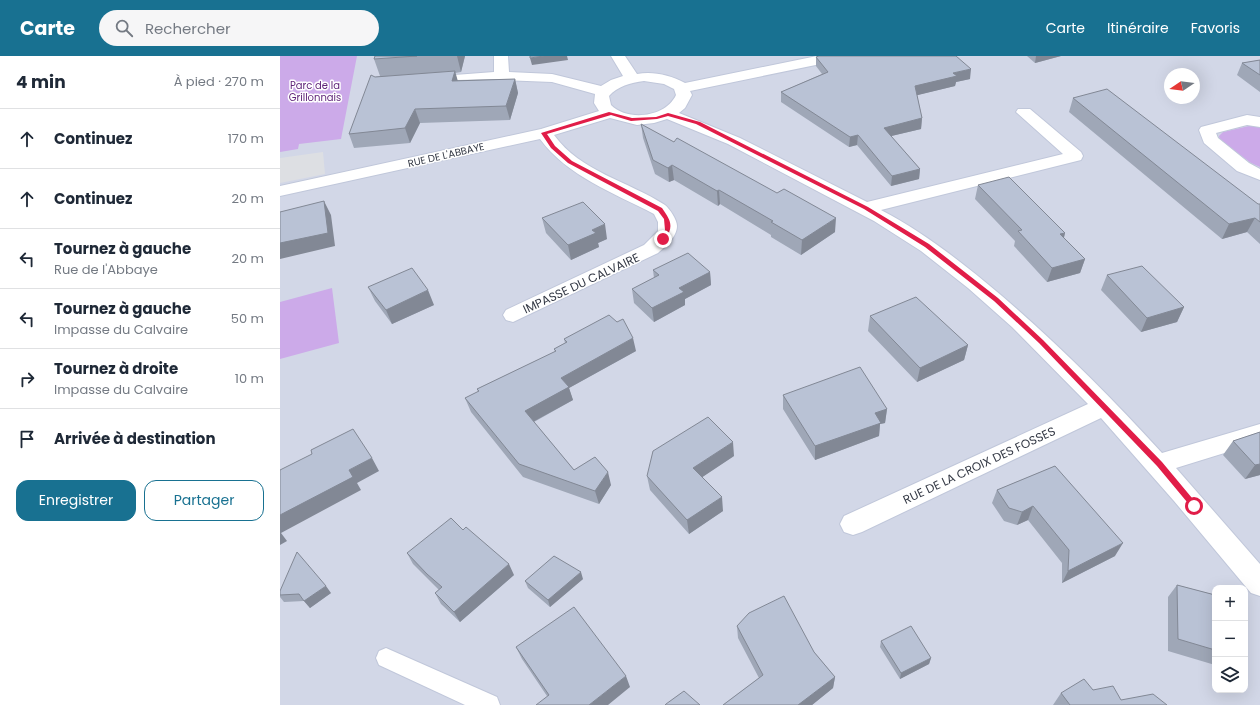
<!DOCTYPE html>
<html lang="fr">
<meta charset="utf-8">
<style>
body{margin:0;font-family:Poppins,sans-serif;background:#f6f6f7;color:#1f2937}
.controls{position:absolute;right:12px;bottom:12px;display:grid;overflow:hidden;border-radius:8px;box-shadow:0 4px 16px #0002}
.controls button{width:36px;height:36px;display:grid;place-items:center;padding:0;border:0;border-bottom:1px solid #e0e1e3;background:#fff;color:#1f2937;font:20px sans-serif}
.compass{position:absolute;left:884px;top:12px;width:36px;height:36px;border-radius:50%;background:#fff;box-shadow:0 4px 16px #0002;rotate:257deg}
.stop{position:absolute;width:12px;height:12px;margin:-9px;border:3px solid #e11d48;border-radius:50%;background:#fff}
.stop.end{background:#e11d48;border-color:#fff;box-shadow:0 1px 4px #0008}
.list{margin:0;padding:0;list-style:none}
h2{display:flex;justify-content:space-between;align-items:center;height:52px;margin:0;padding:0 16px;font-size:17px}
h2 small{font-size:13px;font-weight:400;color:#747a83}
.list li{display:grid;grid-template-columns:26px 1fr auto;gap:12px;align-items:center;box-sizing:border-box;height:60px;padding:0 16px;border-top:1px solid #e0e1e3}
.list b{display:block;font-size:15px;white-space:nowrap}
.list p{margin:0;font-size:13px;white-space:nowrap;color:#747a83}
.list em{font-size:13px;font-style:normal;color:#747a83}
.actions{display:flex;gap:8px;padding:12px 16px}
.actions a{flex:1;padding:9px 0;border:1px solid #187191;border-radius:12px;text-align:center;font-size:14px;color:#187191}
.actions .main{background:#187191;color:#fff}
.icon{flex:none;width:22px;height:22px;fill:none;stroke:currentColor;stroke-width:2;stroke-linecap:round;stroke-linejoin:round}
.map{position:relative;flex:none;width:980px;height:649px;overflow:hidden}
header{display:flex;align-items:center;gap:24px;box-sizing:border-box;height:56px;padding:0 20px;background:#187191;color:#fff}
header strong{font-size:19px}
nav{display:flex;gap:22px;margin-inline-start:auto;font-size:14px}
.search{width:280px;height:36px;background:#f6f6f7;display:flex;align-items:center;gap:10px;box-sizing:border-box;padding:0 14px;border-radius:22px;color:#747a83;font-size:15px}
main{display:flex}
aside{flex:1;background:#fff}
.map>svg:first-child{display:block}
.residential{fill:#d2d7e7;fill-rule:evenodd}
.green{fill:#ccaae9}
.parking{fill:#dddfe3}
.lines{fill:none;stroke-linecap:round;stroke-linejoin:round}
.service-casing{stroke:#c0c7da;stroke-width:2}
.minor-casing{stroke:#c0c7da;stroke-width:2}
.service{fill:#fff;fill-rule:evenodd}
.minor{fill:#fff;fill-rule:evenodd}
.wall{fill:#9fa7b7}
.shaded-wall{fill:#828895}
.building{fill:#b9c2d5;stroke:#828895}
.route{fill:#e11d48}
.labels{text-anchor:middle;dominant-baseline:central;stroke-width:3;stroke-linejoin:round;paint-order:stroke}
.far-park-label{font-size:10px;fill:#602579;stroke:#fff}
.far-street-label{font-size:10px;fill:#343945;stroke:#fff}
.street-label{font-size:12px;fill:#343945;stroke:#fff}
</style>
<header>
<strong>Carte</strong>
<div class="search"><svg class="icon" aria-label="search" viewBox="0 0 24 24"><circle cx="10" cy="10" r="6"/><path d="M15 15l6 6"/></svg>Rechercher</div>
<nav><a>Carte</a><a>Itinéraire</a><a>Favoris</a></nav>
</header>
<main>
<aside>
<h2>4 min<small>À pied · 270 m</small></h2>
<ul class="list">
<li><svg class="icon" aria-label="ahead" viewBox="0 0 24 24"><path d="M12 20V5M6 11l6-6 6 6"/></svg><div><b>Continuez</b></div><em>170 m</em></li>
<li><svg class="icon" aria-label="ahead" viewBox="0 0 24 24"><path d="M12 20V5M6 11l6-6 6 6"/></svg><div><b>Continuez</b></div><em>20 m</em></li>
<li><svg class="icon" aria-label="left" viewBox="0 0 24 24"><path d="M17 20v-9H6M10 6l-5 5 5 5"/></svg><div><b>Tournez à gauche</b><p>Rue de l'Abbaye</p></div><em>20 m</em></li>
<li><svg class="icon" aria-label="left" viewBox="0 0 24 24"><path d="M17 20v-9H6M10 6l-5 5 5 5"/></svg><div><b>Tournez à gauche</b><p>Impasse du Calvaire</p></div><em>50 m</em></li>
<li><svg class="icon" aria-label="right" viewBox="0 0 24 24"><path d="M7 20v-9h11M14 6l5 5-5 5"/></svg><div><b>Tournez à droite</b><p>Impasse du Calvaire</p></div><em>10 m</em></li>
<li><svg class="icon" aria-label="arrive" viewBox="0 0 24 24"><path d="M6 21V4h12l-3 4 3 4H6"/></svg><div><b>Arrivée à destination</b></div></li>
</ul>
<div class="actions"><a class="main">Enregistrer</a><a>Partager</a></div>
</aside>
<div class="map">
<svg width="980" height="649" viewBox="0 0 980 649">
<rect width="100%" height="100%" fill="#e4e7f3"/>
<!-- residential -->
<path class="residential" d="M0 0H980V649H0ZM890 18H914V42H890ZM935 532H965V634H935Z"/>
<!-- green -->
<path class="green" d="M0 0H77L61 83 19 88 18 93 0 96Z
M969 70H980V111L971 107 940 84 939 80 943 76Z
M52 232 59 287 0 303V246Z"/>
<!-- parking -->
<path class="parking" d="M43 96 45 118 0 127V102Z"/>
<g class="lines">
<defs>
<path id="service" d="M106 592 217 641 220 649H185L99 609 96 602 99 595Z"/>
<path id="minor" d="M214 0H228L229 16 272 18 321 30 331 24 343 20 331 0H345L357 18C373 15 390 19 405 27L537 0H567L565 3 560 4 410 35 412 39 405 52 399 57 460 82 587 146 783 98 736 56 738 53H750L801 96 803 100 801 104 601 154C645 177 684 208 722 240 779 289 832 342 882 397L980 368V386L896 412 980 508V540L971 537 894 445 821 362 582 476 573 479 564 476 560 468 564 460 808 348 732 271 688 232 641 195 594 165 448 88 387 63 374 67 357 69 330 62 274 79C301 116 348 125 385 149 390 153 397 164 397 170 397 181 385 191 378 197L233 266 226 264 223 259 226 254 364 189 378 175V166L374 158C334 137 287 120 260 83L0 140V130L261 73 319 55 314 47 315 38 272 26 222 24 148 29 143 28 141 25 143 22 148 21 214 16ZM364 25 384 28 394 33 396 39C386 61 348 66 331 49L329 40C338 30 350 27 364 25Z
M967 59 980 61V71L967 69 936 77 938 82 969 107 980 113V124L957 115 924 87 919 74 921 71Z"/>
</defs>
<!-- service casing -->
<use href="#service" class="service-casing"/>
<!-- minor casing -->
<use href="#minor" class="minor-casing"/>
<!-- service -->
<use href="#service" class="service"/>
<!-- minor -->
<use href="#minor" class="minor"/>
</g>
<!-- wall -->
<path class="wall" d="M95 0H185L181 16 175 17 177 24 235 23 238 37 230 64 140 67 130 87 74 92 69 78 95 21 100 20 94 3Z
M747 0H781L755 7Z
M536 1 690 23 676 26 675 30 637 39 642 62 641 73 611 80 640 113 639 123 611 130 577 89 569 91 501 46V36L542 18 536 10Z
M980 4V36L957 19 962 7Z
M793 42 978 148H980V188L967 176 942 183 789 56Z
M361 68 555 176 521 199 491 181V179L440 148 438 150 394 124 389 126 375 118 363 82Z
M698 129 785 177 784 182 805 203 800 217 767 226 734 190 735 185 695 143Z
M262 162 327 183 318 187 319 191 291 204 266 177Z
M373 214 430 216 431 229 405 243V249L374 266 354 247 352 233 374 222Z
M827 219 904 251 897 266 861 276 821 234Z
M88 231 154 249 112 268 95 245Z
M590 260 688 289 684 304 637 326 588 275Z
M284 283 356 295 289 332 293 344 254 366 294 414 331 429 319 448 243 421 191 356 185 342 198 336 197 333 275 296 274 293 285 287Z
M503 339 607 353 605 367 600 368 599 380 535 404 503 353Z
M980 376V419L965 423 943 399 953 385Z
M454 400 422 421 443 455 409 478 370 434 367 420Z
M775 410 835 500 782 527V507L748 464 737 469 724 465 712 447 717 434Z
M127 497 234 519 180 566 161 548 155 537 159 534 133 508Z
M303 523 270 551 248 532 245 525Z
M897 529 935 539V609L888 595V541Z
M0 535 51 537 30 552 24 545 4 546 0 541Z
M457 570 534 596 555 621 553 632 532 649H443L479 622 458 582Z
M601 585 651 602 649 608 620 623 600 591Z
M236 591 350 631 267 640 242 603Z
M813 634 841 644 887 649H773L781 637Z"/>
<!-- shaded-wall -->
<path class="shaded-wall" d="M177 0H185L181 16Z
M264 0H287L288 4 252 9 250 2Z
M756 0H781L755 7Z
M691 13 690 23 676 26 675 30 634 40 635 30 673 17Z
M175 15 179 29 172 25Z
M235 23 238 37 230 64 226 50Z
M135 53 140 67 130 87 125 72Z
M642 62 641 73 603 82 604 72Z
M578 79 577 89 569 91 570 81Z
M392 109 394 124 389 126 388 112Z
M640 113 639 123 611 130 612 120Z
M439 134 440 148 438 150 437 135Z
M44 145 51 159 55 190 0 203V187Z
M556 162 555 176 521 199 522 184Z
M975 162 967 176 942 183 949 168Z
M325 168 327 183 318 187 319 191 291 204 288 189 312 174Z
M785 177 781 192 780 178Z
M805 203 800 217 767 226 772 212Z
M430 216 431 229 405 243V249L374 266 372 252 399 232Z
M148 234 154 249 112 268 106 254Z
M904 251 897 266 861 276 867 262Z
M353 282 356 295 289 332 293 344 249 368 245 355 281 322Z
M688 289 684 304 637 326 640 312Z
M607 353 605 367 600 368 599 380 535 404V390L595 357Z
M453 386 454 400 415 426 413 412Z
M92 402 99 415 77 427 81 434 1 477 7 485 0 489V459L69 414Z
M980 408V419L965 423 975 409Z
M328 416 331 429 319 448 315 435Z
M442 441 443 455 409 478 407 464Z
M753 450 748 464 737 469 742 456Z
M843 487 835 500 782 527 788 515Z
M229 508 234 519 180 566 174 556Z
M301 516 303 523 270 551 268 544Z
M46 530 51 537 30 552 24 545Z
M651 602 649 608 620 623 621 617Z
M346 620 350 631 328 649H309Z
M555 621 553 632 532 649H518Z"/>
<!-- building -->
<path class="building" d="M95 0H137L94 3Z
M250 0H264L250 2Z
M539 0H676L691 13 673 17 677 20 635 30 642 62 604 72 640 113 612 120 578 79 570 81 501 36 548 16 536 1Z
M980 4V19L962 7Z
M175 15 172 25 235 23 226 50 135 53 125 72 69 78 91 19 95 21Z
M827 33 978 148H980V166L975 162 949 168 793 42Z
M361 68 394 86 397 82 497 137 504 133 556 162 522 184 491 166 493 165 439 134 437 135 392 109 388 112 373 104Z
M729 121 785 177 780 178 805 203 772 212 738 175 742 174 698 129Z
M44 145 48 177 0 187V156Z
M303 146 325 168 312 174 316 177 288 189 262 162Z
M408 197 430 216 399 232 404 236 372 252 352 233 379 219 373 214Z
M862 210 904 251 867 262 827 219Z
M132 212 148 234 106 254 88 231Z
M636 241 688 289 640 312 590 260Z
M329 259 337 266 343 263 353 282 281 322 289 331 245 355 294 414 315 401 328 416 315 435 239 408 185 342 199 335 197 333 276 295 274 293 287 286 284 283Z
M580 311 607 353 595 357 601 367 535 390 503 339Z
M428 361 453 386 413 412 442 441 407 464 367 420 373 395Z
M73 373 92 402 69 414 73 421 0 459V414L32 398 31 394Z
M980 376V408L975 409 953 385Z
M775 410 843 487 788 515 789 494 753 450 742 456 729 452 717 434Z
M171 462 183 474 186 471 229 508 174 556 155 537 162 531 147 518 127 497Z
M17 496 46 530 24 545 19 538 0 539V535Z
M274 500 301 516 268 544 245 525Z
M897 529 935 539V594L898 583Z
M504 540 534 596 555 621 518 649H443L483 619 457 570 469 557Z
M294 551 346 620 309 649H256L269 639 236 591Z
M965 568 967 603 965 602Z
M631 570 651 602 621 617 601 585Z
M804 623 813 634 833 630 841 644 873 638 887 649H790L781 637Z
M404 635 420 649H385L386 648Z"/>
<!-- route -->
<path class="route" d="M329 56 352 62 376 61 388 57 420 66 588 151 649 188 718 242 763 284 882 406 917 448V452H912L877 410 759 287 714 245 645 191 584 153 416 68 388 60 377 63 351 65 331 59 267 78 275 90 292 105 382 152C391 165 394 170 385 184H381L385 174 384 163 378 155 288 107 271 92 261 77Z"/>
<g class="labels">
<!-- far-park labels -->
<g class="far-park-label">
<text x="35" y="29">Parc de la<tspan x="35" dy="12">Grillonnais</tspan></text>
</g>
<!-- far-street labels -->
<g class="far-street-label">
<text transform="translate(166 99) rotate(-13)">RUE DE L'ABBAYE</text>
</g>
<!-- street labels -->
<g class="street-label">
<text transform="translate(301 227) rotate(-25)">IMPASSE DU CALVAIRE</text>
<text transform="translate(699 409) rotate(-25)">RUE DE LA CROIX DES FOSSES</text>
</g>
</g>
</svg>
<div class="controls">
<button>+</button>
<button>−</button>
<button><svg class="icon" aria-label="layers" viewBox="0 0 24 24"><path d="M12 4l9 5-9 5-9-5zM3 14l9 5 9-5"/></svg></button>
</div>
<svg class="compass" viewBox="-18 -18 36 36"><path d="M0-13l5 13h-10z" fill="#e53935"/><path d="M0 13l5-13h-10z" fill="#747a83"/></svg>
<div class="stop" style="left:914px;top:450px"></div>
<div class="stop end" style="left:383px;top:183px"></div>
</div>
</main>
